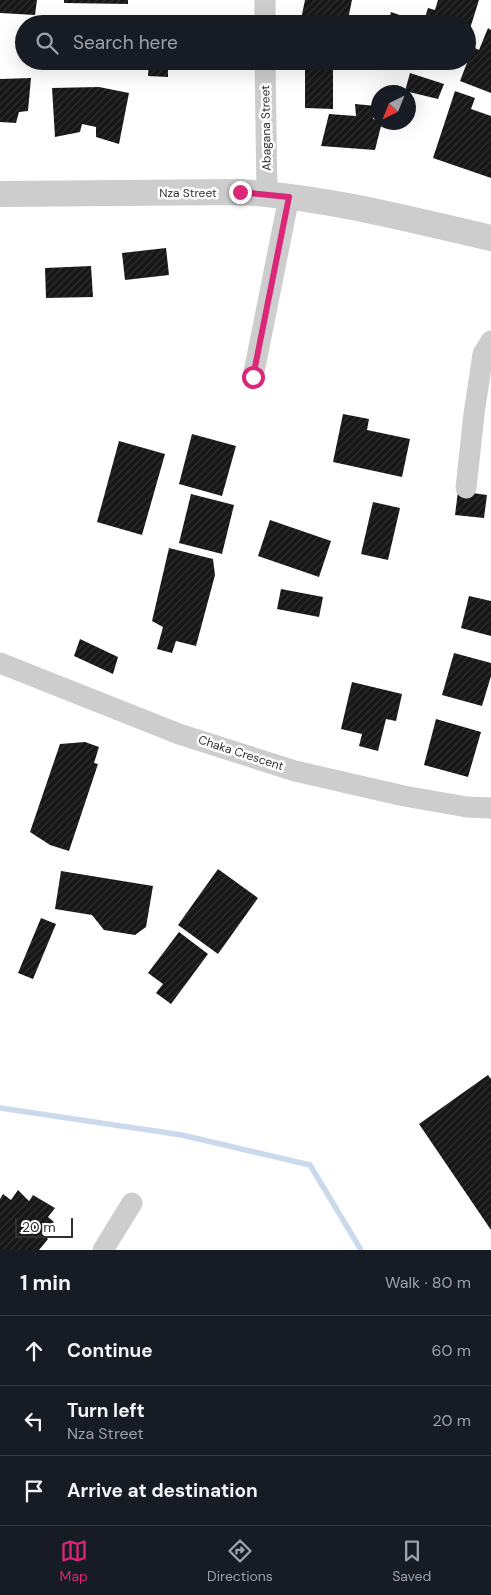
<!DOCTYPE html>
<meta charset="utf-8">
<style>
body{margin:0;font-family:"DM Sans",sans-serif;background:#20242c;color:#f1f3f6}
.compass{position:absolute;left:371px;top:85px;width:45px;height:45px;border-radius:50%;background:#171b24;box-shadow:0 5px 20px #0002;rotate:223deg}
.scale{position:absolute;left:15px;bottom:12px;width:58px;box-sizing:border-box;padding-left:5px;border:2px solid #303030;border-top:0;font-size:14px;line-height:18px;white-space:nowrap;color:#303030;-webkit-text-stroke:4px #fff;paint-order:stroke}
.stop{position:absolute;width:15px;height:15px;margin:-11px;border:4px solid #db2777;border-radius:50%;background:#fff}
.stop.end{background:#db2777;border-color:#fff;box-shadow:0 1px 5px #0008}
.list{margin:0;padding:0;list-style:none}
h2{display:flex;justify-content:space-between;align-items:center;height:65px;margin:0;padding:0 20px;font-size:21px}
h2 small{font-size:16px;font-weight:400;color:#9ea1a6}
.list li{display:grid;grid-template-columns:32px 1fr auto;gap:15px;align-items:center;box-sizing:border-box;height:70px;padding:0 20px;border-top:1px solid #363941}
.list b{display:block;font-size:19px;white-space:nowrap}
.list p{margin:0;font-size:16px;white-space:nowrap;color:#9ea1a6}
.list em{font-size:16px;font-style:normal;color:#9ea1a6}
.icon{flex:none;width:28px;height:28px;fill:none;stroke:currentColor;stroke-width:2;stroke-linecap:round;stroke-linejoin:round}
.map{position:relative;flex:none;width:491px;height:1250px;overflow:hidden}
.search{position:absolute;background:#171b24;box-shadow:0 5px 20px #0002;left:15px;right:15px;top:15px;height:55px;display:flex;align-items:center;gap:12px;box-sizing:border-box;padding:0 18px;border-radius:28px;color:#9ea1a6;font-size:19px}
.sheet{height:275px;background:#171b24}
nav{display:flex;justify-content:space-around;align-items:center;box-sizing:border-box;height:70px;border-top:1px solid #363941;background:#171b24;font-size:14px;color:#9ea1a6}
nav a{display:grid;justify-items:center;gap:2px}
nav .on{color:#db2777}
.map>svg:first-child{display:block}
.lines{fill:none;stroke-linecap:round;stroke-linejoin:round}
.stream{stroke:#cbd9ed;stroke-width:5.5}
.building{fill:url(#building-hatch)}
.minor{stroke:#cdcdcd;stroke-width:21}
.tertiary{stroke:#cdcdcd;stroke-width:26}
.route{stroke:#db2777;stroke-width:6}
.labels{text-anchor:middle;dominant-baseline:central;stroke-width:5;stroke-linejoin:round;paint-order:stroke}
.street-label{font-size:12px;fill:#303030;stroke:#fff}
</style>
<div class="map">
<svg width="491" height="1250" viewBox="0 0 491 1250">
<defs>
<pattern id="building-hatch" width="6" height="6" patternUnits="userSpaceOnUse" patternTransform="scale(1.25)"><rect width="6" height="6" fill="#171717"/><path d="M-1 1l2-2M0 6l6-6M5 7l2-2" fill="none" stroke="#303030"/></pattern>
</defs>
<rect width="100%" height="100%" fill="#fff"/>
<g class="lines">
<!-- stream -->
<path class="stream" d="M0 1108 182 1135 310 1165 361 1250"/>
</g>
<!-- building -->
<path class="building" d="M0 0H37L35 15 0 13Z
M64 0H128V4L64 3Z
M305 0H352L347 24H300Z
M438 0H479L468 35 467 24H423L428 8 435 10Z
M391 12 408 18 407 24H365L366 16 388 23Z
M488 28 491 30V93L460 81 473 47 479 50Z
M149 61H168V77L148 76Z
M305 61H333V109L305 108Z
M410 73 444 84 438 99 405 91Z
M31 78 28 111 19 112 16 123 0 122V79Z
M99 87 129 93 119 144 96 137V127L82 124 80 132 55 137 52 88Z
M455 91 475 98 471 109 491 116V178L433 158Z
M355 104 376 106 373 119 382 122 375 150 321 146 329 114 356 116Z
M166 248 169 275 125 280 122 253Z
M91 266 93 297 46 298 45 268Z
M343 414 369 419 367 430 410 439 402 477 333 462Z
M192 434 236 446 222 496 179 484Z
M119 441 165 454 142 535 97 522Z
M458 491 487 495 484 518 455 515Z
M191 494 234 505 222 554 179 543Z
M373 502 400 508 388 560 361 554Z
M270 520 331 541 319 577 258 556Z
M169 548 213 559 215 575 196 646 176 641 172 653 157 649 163 627 152 621Z
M281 589 323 597 319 617 277 609Z
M469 596 491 601V636L461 628Z
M80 639 118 657 113 674 74 656Z
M454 653 491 663V676L482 706 442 695Z
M352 682 402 694 396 721 386 719 378 751 359 746 362 734 341 729Z
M436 719 481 732 468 777 424 765Z
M85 742 99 747 94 763 98 764 69 851 50 845 30 832 60 744Z
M218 869 258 898 218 954 178 925Z
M61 871 153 886 146 927 135 935 104 930 92 915 55 909Z
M41 918 56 924 33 979 18 973Z
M179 932 208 954 171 1004 156 993 163 984 148 973Z
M488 1075 491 1079V1230L419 1124Z
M18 1190 29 1201 33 1195 55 1208 48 1217 54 1222 42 1234 48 1239 39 1250H0V1199L3 1194 11 1200Z"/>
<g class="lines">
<!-- minor -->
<path class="minor" d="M265 0V24
M265 61 267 194
M253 377 289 197
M466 488 474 414 483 354 491 341
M0 663 179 734 295 771 404 796 467 807 491 808
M103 1250 132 1203"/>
<!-- tertiary -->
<path class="tertiary" d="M0 194 240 192C325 197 408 219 491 238"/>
</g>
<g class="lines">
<!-- route -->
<path class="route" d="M240 192 289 197 253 377"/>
</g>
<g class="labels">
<!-- street labels -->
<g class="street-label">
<text transform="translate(266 128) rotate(-91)">Abagana Street</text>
<text x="188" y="193">Nza Street</text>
<text transform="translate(241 753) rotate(18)">Chaka Crescent</text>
</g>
</g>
</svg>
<svg class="compass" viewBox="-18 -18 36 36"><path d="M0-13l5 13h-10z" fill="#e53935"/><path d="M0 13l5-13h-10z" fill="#9ea1a6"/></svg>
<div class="scale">20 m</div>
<div class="stop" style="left:253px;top:377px"></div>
<div class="stop end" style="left:240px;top:192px"></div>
<div class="search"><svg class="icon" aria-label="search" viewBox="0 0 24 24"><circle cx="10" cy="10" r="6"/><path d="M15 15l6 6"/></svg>Search here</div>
</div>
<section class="sheet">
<h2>1 min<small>Walk · 80 m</small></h2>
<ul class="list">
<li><svg class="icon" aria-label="ahead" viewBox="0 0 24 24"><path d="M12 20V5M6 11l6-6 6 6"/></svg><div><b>Continue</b></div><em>60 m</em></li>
<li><svg class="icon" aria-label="left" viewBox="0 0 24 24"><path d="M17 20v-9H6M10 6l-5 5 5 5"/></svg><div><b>Turn left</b><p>Nza Street</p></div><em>20 m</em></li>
<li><svg class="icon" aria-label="arrive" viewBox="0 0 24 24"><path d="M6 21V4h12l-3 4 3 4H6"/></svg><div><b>Arrive at destination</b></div></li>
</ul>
</section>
<nav>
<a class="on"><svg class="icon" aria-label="map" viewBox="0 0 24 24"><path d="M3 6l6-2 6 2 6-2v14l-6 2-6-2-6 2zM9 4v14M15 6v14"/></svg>Map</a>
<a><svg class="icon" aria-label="directions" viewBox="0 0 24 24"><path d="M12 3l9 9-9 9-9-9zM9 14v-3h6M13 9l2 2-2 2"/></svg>Directions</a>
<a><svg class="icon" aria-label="saved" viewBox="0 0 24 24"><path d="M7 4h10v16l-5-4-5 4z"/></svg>Saved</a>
</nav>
